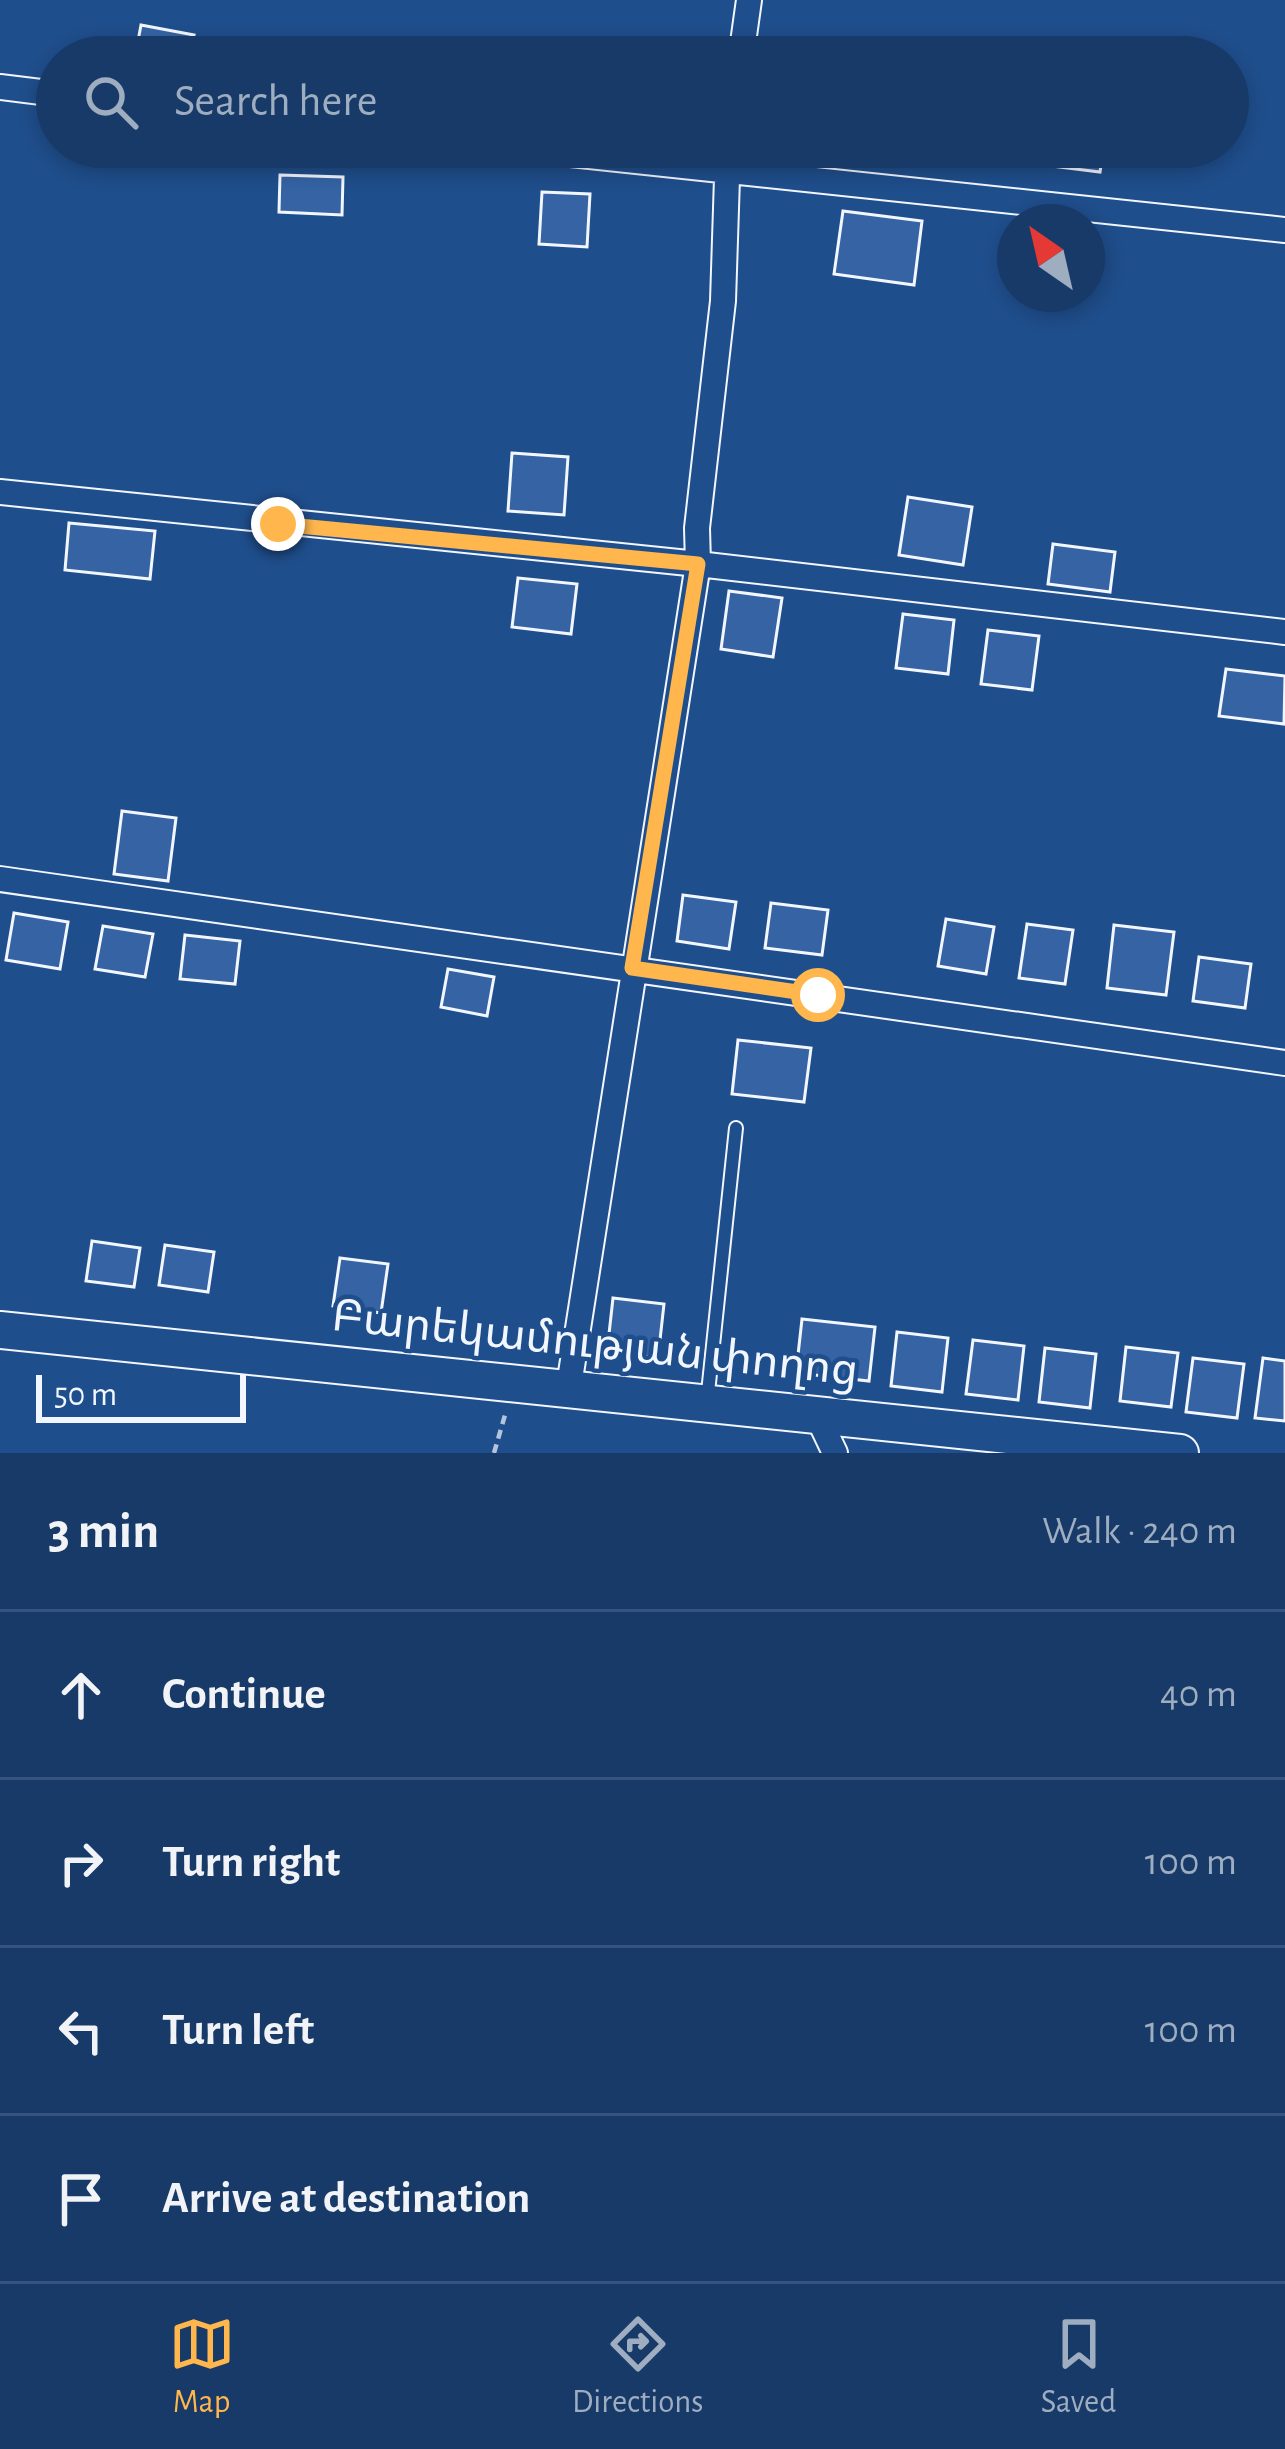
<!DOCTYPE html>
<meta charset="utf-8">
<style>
body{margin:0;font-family:"Alegreya Sans","Noto Sans Armenian",sans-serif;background:#20416f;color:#f1f3f6}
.compass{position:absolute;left:997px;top:204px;width:108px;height:108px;border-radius:50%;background:#173a69;box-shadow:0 6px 18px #0003;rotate:326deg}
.scale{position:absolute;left:36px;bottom:30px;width:210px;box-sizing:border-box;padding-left:12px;border:6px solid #f2f6ff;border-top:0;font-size:33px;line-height:42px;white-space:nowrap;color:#f2f6ff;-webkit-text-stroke:9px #1f4e8c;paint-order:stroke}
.stop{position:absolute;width:36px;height:36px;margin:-27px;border:9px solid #ffb74d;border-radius:50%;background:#fff}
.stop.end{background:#ffb74d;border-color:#fff;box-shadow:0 3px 12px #0008}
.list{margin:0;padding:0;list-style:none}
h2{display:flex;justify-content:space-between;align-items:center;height:156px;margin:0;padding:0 48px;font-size:51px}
h2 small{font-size:39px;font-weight:400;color:#9eadc0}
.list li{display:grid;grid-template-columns:78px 1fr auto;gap:36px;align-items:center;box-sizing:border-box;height:168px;padding:0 48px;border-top:3px solid #36547d}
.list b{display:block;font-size:45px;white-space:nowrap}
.list em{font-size:39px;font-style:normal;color:#9eadc0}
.icon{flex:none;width:66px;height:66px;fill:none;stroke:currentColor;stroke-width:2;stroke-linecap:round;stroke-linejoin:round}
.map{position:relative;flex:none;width:1285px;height:1453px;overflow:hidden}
.search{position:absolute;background:#173a69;box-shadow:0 6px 18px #0003;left:36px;right:36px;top:36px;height:132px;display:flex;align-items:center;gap:30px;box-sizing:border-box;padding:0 42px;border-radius:66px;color:#9eadc0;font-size:45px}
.sheet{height:828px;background:#173a69}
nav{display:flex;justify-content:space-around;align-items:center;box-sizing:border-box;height:168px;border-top:3px solid #36547d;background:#173a69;font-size:33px;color:#9eadc0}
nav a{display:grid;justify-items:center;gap:6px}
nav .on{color:#ffb74d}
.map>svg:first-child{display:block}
.building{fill:#3563a3;stroke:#f2f6ff;stroke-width:3}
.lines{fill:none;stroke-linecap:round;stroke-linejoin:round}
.service-casing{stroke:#f2f6ff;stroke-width:16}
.minor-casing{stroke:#f2f6ff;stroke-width:28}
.secondary-casing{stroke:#f2f6ff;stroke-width:40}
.path{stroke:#b3c4dc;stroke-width:4.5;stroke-dasharray:9 6;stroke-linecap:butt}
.service{stroke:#1f4e8c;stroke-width:12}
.minor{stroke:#1f4e8c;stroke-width:24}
.secondary{stroke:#1f4e8c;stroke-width:36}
.route{stroke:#ffb74d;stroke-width:15}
.labels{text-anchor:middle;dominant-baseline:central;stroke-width:9;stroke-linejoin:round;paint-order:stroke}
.street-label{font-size:45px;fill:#f2f6ff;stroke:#1f4e8c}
</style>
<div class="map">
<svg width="1285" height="1453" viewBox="0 0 1285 1453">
<rect width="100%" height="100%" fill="#1f4e8c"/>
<!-- building -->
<path class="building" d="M141 25 194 35 190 57H135Z
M1046 147H1104L1100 172 1043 165Z
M280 175 343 177 342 215 279 212Z
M542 192 590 194 587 247 539 244Z
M843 211 922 221 914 285 834 274Z
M512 453 568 457 564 515 508 511Z
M908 497 972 507 963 565 899 555Z
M69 523 155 531 150 579 65 570Z
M1053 544 1115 552 1110 592 1048 584Z
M518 578 577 584 571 634 512 627Z
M729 591 782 598 773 657 721 649Z
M903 614 954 620 948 674 896 668Z
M988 630 1039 636 1032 690 981 684Z
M1226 669 1285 676 1284 724 1219 716Z
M122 811 176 818 168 881 114 874Z
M683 895 736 902 729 949 677 941Z
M771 903 828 910 822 955 765 948Z
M14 913 68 922 60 969 6 960Z
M946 919 994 927 986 974 938 966Z
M1027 924 1073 930 1065 984 1019 978Z
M1114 925 1174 932 1166 995 1107 988Z
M103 926 153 934 145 977 95 969Z
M185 935 240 941 235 984 180 979Z
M1199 957 1251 964 1245 1008 1193 1001Z
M448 969 494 977 487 1016 441 1007Z
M738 1040 811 1048 804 1102 732 1094Z
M92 1241 140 1248 134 1287 86 1281Z
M165 1245 214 1252 208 1292 159 1285Z
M340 1258 388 1264 381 1313 333 1306Z
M613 1298 664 1304 658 1358 607 1352Z
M802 1319 875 1327 869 1381 796 1373Z
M897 1332 948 1338 942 1392 891 1386Z
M973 1340 1024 1346 1018 1400 966 1394Z
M1126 1347 1178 1353 1171 1407 1120 1401Z
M1045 1348 1096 1354 1090 1408 1039 1402Z
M1193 1358 1244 1364 1237 1418 1186 1412Z
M1263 1358 1285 1361V1421L1255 1418Z"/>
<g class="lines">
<defs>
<path id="service" d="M707 1402 736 1128"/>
<path id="minor" d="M741 57 749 0
M0 87 57 94
M504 147 1285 230
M0 492 698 564 1285 632
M0 879 1285 1063
M568 1392 698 564 697 528 723 301 728 147
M816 1413 835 1453"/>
<path id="secondary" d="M0 1330 1180 1453"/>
</defs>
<!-- service casing -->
<use href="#service" class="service-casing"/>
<!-- minor casing -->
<use href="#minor" class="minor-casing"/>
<!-- secondary casing -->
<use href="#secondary" class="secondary-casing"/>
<!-- path -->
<path class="path" d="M494 1453 505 1415"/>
<!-- service -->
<use href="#service" class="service"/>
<!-- minor -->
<use href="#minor" class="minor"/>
<!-- secondary -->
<use href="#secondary" class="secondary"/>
</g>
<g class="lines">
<!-- route -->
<path class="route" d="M278 524 698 564 632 968 818 995"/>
</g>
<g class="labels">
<!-- street labels -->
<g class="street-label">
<text transform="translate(595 1344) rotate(6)">Բարեկամության փողոց</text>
</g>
</g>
</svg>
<svg class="compass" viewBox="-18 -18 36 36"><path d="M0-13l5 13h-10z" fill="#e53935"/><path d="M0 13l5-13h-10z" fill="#9eadc0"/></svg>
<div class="scale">50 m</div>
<div class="stop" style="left:818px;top:995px"></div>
<div class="stop end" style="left:278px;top:524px"></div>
<div class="search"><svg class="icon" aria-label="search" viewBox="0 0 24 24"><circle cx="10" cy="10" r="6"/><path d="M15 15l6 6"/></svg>Search here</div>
</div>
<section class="sheet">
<h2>3 min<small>Walk · 240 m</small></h2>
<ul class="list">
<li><svg class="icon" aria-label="ahead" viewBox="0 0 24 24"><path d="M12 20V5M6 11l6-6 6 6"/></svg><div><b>Continue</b></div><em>40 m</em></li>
<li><svg class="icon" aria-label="right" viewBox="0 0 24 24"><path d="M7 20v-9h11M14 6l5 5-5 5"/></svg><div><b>Turn right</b></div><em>100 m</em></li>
<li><svg class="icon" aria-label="left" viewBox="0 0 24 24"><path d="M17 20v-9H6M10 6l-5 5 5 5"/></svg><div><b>Turn left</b></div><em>100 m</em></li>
<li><svg class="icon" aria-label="arrive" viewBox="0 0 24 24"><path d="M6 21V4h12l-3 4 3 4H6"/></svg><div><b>Arrive at destination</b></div></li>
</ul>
</section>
<nav>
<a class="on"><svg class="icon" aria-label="map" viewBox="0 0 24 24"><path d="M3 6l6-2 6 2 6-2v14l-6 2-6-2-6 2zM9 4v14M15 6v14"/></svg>Map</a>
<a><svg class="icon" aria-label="directions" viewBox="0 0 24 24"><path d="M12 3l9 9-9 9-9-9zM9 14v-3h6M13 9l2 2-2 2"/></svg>Directions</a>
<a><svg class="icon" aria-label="saved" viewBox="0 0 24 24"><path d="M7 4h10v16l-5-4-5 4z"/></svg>Saved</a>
</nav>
